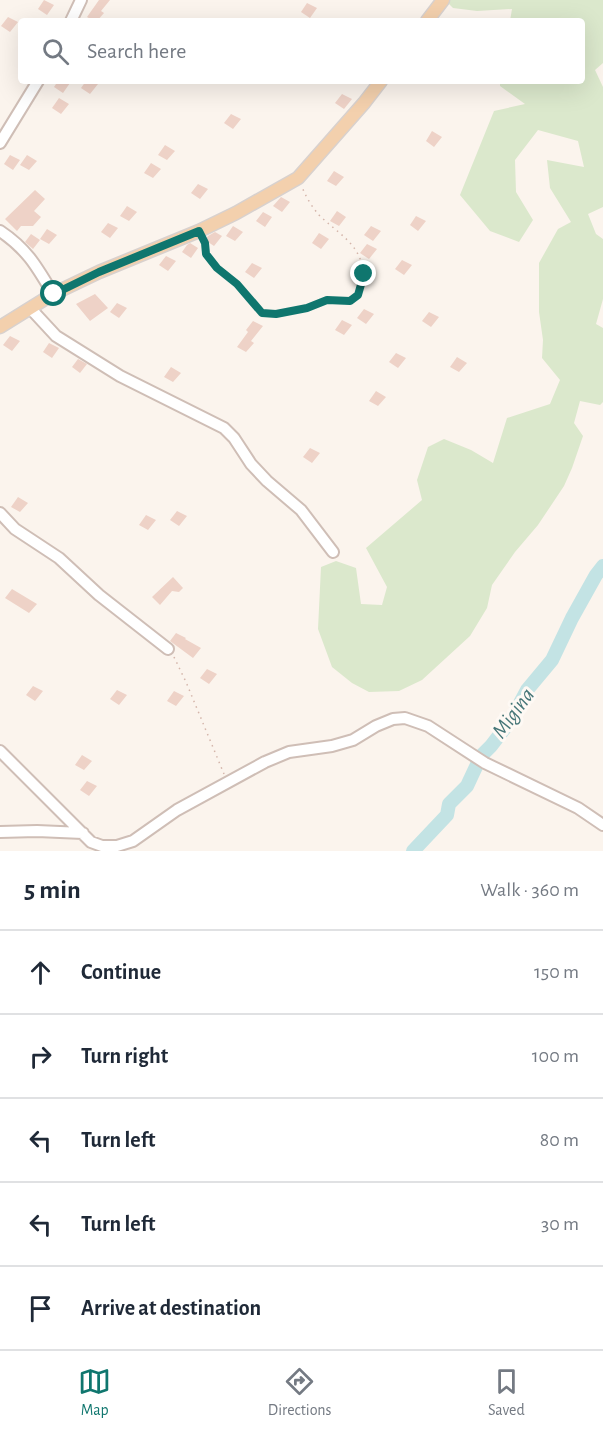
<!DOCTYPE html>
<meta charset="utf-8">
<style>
body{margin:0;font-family:"Alegreya Sans",sans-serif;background:#f6f6f7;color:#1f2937}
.stop{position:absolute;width:18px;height:18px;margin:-14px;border:4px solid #0f766e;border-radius:50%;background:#fff}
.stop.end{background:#0f766e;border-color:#fff;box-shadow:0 2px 6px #0008}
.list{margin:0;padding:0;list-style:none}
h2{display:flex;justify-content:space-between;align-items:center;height:78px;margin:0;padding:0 24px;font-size:26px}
h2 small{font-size:20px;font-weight:400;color:#747a83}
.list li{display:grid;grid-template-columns:39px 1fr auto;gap:18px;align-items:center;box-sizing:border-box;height:84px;padding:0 24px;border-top:2px solid #e0e1e3}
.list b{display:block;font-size:22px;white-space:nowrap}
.list em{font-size:20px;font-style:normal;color:#747a83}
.icon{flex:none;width:33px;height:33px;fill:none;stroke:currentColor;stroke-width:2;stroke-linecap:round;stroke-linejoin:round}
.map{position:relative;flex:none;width:603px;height:851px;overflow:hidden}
.search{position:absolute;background:#fff;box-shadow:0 6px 24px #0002;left:18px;right:18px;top:18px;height:66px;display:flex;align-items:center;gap:15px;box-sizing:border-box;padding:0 21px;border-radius:6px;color:#747a83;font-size:22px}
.sheet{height:498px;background:#fff}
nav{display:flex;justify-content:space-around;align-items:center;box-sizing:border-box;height:84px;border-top:2px solid #e0e1e3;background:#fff;font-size:16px;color:#747a83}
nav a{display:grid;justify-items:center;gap:3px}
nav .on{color:#0f766e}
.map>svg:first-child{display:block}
.green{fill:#dbe8cc}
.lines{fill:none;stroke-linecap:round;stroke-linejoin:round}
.river{stroke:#c3e3e4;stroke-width:14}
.building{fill:#eed2c7}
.minor-casing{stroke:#cfbeb6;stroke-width:14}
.major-casing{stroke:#d8d1ce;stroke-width:15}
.path{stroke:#d4b5aa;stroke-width:1.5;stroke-dasharray:1.5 4.5;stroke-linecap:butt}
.minor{stroke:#fff;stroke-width:10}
.major{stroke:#f3d0ad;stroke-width:12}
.route{stroke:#0f766e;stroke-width:8}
.labels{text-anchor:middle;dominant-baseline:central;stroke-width:6;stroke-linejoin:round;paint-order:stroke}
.water-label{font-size:22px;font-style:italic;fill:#467678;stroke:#fef9f4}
</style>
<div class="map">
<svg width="603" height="851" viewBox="0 0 603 851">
<rect width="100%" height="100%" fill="#fbf4ed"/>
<!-- green -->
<path class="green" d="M445 0H603V63L595 70 603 87V207L588 214 596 234 603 239V299L596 324 603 328V402L600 405 580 401 574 423 583 436 572 468 564 486 538 525 515 552 492 585 487 608 470 636 422 680 399 691 369 692 352 683 332 667 318 629 321 567 336 561 356 568 361 604 382 605 387 587 366 548 422 500 417 480 428 447 444 439 471 450 493 463 507 418 550 404 560 380 542 358 543 340 539 312V263L558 229 571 222 550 188 547 160 584 167 578 141 538 130 515 160 516 192 533 220 519 242 490 231 460 195 494 111 525 104 500 86V81H582V21H510L512 9 477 11 453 8Z"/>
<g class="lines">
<!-- river -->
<path class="river" d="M413 851 447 815 449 804 467 786 481 756 491 746 511 720 527 690 552 660 572 618 596 575 603 566"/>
</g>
<!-- building -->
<path class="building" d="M44 0 54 5 47 15 38 9Z
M99 0H110L101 11 104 13 97 21H94L87 17Z
M307 3 317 8 310 18 301 12Z
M8 17 18 22 10 32 1 26Z
M58 81H67L70 83 63 93 54 87Z
M86 81H92L98 84 90 94 81 88Z
M342 94 352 99 344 109 335 103Z
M59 98 69 104 61 114 52 108Z
M231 114 241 119 233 129 224 123Z
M432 131 442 137 434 147 426 141Z
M165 145 175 151 167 160 158 155Z
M10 155 20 160 13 170 4 164Z
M27 155 37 161 29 170 20 165Z
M151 163 161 169 153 178 144 173Z
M334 171 344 177 336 186 327 181Z
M198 184 208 189 200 199 191 193Z
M35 190 45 199 34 211 41 217 33 226H21L17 231 5 219Z
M281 197 290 202 282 212 273 206Z
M127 206 137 212 129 221 120 216Z
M337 211 346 217 339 226 330 221Z
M263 212 272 217 265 227 256 221Z
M416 216 426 221 418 231 410 225Z
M108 223 118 228 110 238 101 232Z
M233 226 243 232 235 241 226 236Z
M371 226 381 231 373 241 364 235Z
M47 229 57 235 49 244 40 239Z
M215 232 222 236 214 246 205 240 208 236Z
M319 233 329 239 321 249 312 243Z
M31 234 40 240 33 249 25 242Z
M190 243 198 248 191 258 182 252 187 245Z
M367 244 377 249 369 259 360 253Z
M166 256 176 261 168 271 159 265Z
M402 260 412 265 404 275 395 269Z
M252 263 262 268 254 278 245 272Z
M95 294 108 308 90 321 76 304Z
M117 303 127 308 119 318 110 312Z
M364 309 374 314 366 324 357 318Z
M429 312 439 317 431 327 422 321Z
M342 320 352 325 344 335 335 330Z
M253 321 263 326 251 341 254 343 246 352 237 347 248 332 246 330Z
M10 336 20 341 12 351 3 345Z
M49 343 59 348 52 358 43 352Z
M396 353 406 358 398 368 389 362Z
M457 357 467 363 459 372 450 367Z
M78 359 87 364 80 373 72 367Z
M171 367 181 373 173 382 164 377Z
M376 391 386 397 378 406 369 401Z
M310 448 320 453 312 463 303 457Z
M18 497 28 503 20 512 11 507Z
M177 511 187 516 179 526 170 520Z
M146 515 156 520 148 530 139 525Z
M173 577 183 588 179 592 172 591 160 605 152 597Z
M12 589 37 604 29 613 5 598Z
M176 633 186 638 185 639 201 648 193 658 170 641Z
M207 669 217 674 209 684 200 678Z
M33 686 43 691 35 701 26 695Z
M117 690 127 695 119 705 110 699Z
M174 691 184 696 176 706 167 701Z
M82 755 92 761 84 770 75 765Z
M87 781 97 786 89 796 80 790Z"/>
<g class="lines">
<defs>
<path id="minor" d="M71 21 81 0
M0 143 38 81
M0 231C27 249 37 267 53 294
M31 309 56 336 120 376 224 428 234 438 251 464 267 481 301 510 333 552
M0 513 15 529 59 558 99 595 168 649
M0 751 91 842 102 846H117L133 841 177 810 265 762 289 752 332 746 353 740 376 726 393 719 405 718 428 726 485 763 578 808 603 825
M0 832 37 831 83 833"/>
<path id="major" d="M427 21 443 0
M0 327 53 294 99 272 199 231 236 213 298 178 364 103 381 81"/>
</defs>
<!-- minor casing -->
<use href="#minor" class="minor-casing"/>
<!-- major casing -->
<use href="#major" class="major-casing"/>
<!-- path -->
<path class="path" d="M203 239 205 243 206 254 217 268 237 284 262 313 276 314 307 308 327 300 350 301 358 295C360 288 364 279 363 272 361 244 337 233 319 215 312 207 306 197 302 187
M174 657 186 682 224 774"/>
<!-- minor -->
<use href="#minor" class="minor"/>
<!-- major -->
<use href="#major" class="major"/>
</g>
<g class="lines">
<!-- route -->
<path class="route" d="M54 294 99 272 199 231 205 243 206 254 217 268 237 284 262 313 276 314 307 308 327 300 350 301 358 295 364 274"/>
</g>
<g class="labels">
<!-- water labels -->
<g class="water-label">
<text transform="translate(513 713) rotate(-54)">Migina</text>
</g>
</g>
</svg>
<div class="stop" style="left:54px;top:294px"></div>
<div class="stop end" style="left:364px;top:274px"></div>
<div class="search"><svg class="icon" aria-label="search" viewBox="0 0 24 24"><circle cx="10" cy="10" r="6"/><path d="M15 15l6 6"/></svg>Search here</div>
</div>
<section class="sheet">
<h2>5 min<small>Walk · 360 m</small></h2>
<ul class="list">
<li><svg class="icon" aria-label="ahead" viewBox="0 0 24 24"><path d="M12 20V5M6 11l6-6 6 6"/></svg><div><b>Continue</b></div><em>150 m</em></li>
<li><svg class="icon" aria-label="right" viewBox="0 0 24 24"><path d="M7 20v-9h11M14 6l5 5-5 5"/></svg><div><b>Turn right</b></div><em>100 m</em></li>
<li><svg class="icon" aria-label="left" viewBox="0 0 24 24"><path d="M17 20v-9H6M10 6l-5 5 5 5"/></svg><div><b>Turn left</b></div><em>80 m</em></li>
<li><svg class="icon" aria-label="left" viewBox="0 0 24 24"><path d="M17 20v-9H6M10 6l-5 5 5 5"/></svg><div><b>Turn left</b></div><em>30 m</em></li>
<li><svg class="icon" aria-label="arrive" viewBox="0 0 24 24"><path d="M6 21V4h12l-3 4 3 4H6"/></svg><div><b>Arrive at destination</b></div></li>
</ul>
</section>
<nav>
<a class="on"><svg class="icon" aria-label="map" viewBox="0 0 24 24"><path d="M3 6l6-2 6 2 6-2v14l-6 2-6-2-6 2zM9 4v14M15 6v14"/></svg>Map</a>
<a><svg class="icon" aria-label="directions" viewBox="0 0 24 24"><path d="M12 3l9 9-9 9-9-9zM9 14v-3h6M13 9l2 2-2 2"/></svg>Directions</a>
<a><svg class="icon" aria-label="saved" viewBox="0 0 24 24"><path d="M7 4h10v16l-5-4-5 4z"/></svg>Saved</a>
</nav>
